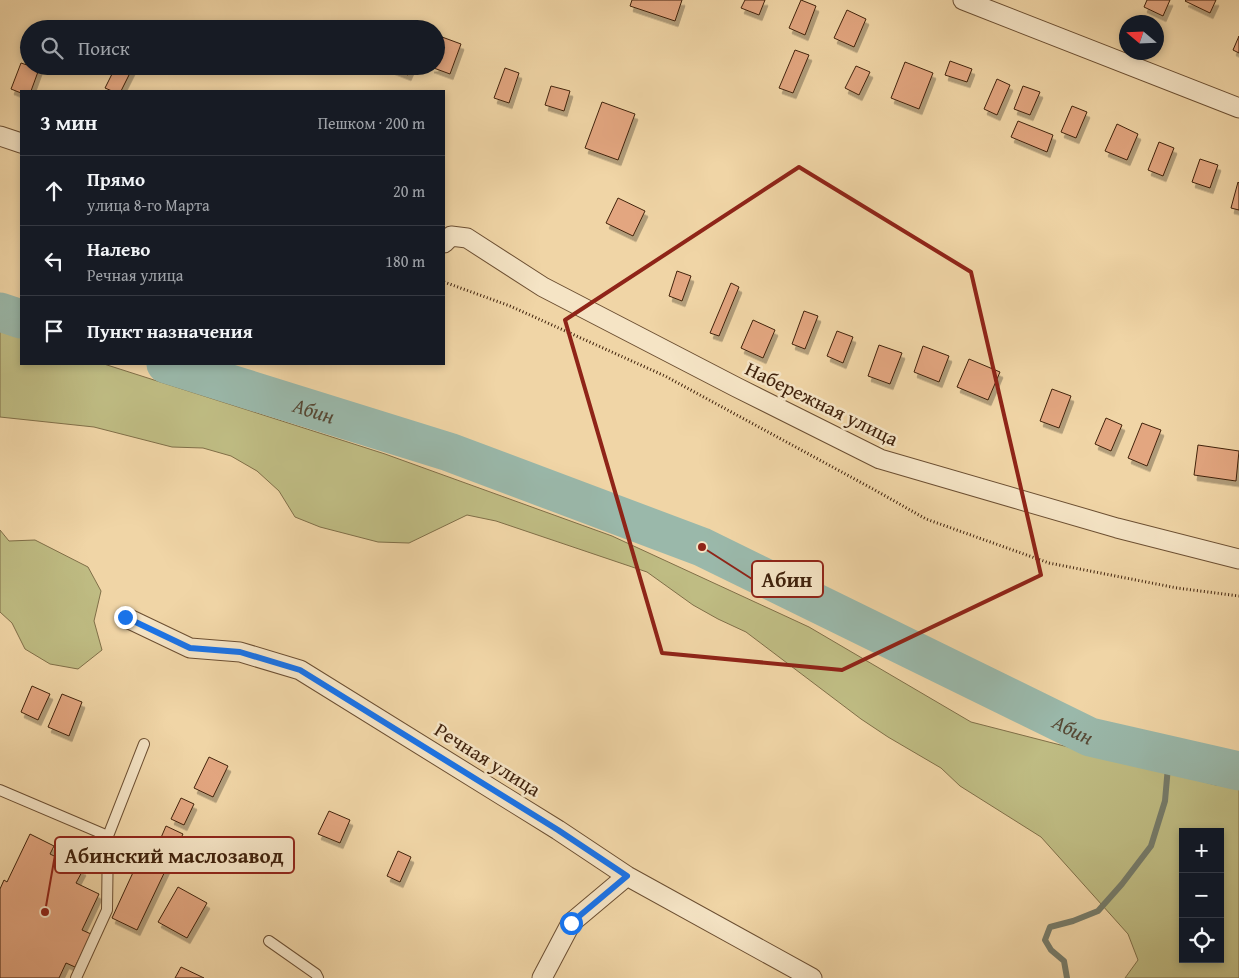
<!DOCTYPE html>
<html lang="ru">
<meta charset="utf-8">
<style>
body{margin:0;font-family:"Gentium Book Plus",serif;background:#20242c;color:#f1f3f6}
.controls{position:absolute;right:15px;bottom:15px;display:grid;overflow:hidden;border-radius:0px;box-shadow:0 2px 8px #0003}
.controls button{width:45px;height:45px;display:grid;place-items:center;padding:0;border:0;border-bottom:1px solid #363941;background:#171b24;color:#f1f3f6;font:25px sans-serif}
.compass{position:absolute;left:1119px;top:15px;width:45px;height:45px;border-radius:50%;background:#171b24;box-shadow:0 2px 8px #0003;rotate:289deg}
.stop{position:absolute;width:15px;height:15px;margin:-11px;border:4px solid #1a73e8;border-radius:50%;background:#fff}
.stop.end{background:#1a73e8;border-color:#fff;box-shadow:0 1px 5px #0008}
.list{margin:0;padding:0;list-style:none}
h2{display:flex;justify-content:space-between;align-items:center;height:65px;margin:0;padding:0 20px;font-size:21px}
h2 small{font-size:16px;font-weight:400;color:#9ea1a6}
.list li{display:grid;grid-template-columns:32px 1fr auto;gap:15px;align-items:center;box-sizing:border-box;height:70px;padding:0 20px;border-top:1px solid #363941}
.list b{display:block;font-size:19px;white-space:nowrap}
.list p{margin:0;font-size:16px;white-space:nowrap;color:#9ea1a6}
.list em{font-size:16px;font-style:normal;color:#9ea1a6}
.icon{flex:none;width:28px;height:28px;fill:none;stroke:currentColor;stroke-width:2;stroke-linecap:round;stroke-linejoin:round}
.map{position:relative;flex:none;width:1239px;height:978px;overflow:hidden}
.search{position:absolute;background:#171b24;box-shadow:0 2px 8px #0003;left:20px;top:20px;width:425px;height:55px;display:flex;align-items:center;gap:12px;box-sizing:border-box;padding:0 18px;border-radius:28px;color:#9ea1a6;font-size:19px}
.panel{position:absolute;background:#171b24;box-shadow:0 2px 8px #0003;left:20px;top:90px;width:425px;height:275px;border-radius:0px}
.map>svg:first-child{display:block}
.green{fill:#bfbc83;stroke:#806f48;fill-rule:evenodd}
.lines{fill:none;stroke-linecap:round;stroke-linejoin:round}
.stream{stroke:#767c6b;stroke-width:6}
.river{stroke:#9ab8aa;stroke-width:39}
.building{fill:#e3a680;stroke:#40220c;filter:url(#shadow)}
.service-casing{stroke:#6c4f32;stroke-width:12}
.minor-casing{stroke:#6c4f32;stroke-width:21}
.path{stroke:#40220c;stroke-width:3;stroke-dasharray:1 2.5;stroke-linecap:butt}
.service{stroke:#f5e4c5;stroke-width:10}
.minor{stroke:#f5e4c5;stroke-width:19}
.route{stroke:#1a73e8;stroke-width:6}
.marked{fill:none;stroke:#8f2418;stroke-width:4;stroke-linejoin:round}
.labels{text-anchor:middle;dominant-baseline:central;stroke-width:5;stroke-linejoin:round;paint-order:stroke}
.street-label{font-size:20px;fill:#40220c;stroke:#f5e4c5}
.water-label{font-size:21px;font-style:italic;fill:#564834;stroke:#f5e4c5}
.leader{fill:none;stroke:#8f2418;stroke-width:2}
.callout-dot{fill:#8f2418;stroke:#f5e4c5;stroke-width:2}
.callout{fill:#f5e4c5;stroke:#8f2418;stroke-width:2}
.callout-label{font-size:21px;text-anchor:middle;font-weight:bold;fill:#40220c}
</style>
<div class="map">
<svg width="1239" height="978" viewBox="0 0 1239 978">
<defs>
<filter id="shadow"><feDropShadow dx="3" dy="5.5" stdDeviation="0" flood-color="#0004"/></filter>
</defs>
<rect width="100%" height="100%" fill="#f0d5a6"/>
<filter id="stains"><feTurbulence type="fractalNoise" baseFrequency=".004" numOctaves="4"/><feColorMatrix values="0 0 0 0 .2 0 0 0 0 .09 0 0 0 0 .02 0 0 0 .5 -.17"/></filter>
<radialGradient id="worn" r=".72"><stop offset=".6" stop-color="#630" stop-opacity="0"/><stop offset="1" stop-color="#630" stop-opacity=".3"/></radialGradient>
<!-- green -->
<path class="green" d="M0 331 21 338V364H104L385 454 612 536 809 627 971 722 1216 785 1239 788V978H1125L1138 960 1128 934 1041 837 960 786 941 768 888 737 861 719 746 632 718 619 693 605 647 572 496 521 467 515 409 543 378 542 320 527 295 517 279 491 257 471 231 456 203 448 172 447 94 427 0 417ZM1183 832H1220V959H1183Z
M0 530 9 541 35 540 88 567 101 591 94 621 102 650 78 669 50 664 25 649 12 623 0 612Z"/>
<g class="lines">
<!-- stream -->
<path class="stream" d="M1067 978 1064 961 1051 950 1045 940 1050 927 1073 921 1098 911 1122 884 1151 846 1165 801 1169 755"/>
<!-- river -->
<g class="river">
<path d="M0 312 21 319"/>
<path id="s1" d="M166 364 449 452 702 547 1090 737 1239 771"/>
</g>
</g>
<!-- building -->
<path class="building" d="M632 0H682L675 21 630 6Z
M745 0H765L759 15 741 8Z
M801 0 816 6 805 35 789 28Z
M1147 0H1170L1163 16 1144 7Z
M1186 0H1216L1210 13 1185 1Z
M847 10 866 19 854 47 834 38Z
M1239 36V53L1233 50Z
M442 37 461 44 450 74 431 67 436 66V52Z
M795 50 809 55 793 93 779 88Z
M950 61 972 69 967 82 945 75Z
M905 62 933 73 919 109 891 98Z
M21 63 39 69 31 91H21V93L11 89Z
M116 66 133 67 121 91H112L105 88Z
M385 66H412L408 75Z
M856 66 870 72 859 95 845 88Z
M505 68 519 73 509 103 494 98Z
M997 79 1010 85 997 115 984 109Z
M551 86 570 91 564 111 545 105Z
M1023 86 1040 92 1030 115 1014 109Z
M602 102 635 114 618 160 585 148Z
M1072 106 1087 112 1076 138 1061 132Z
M1018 121 1053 135 1047 152 1011 137Z
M1117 124 1138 134 1127 160 1105 151Z
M1159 142 1174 148 1163 176 1148 170Z
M1200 159 1218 165 1210 188 1192 182Z
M1238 182 1239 183V210L1231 208Z
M618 198 645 211 633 236 606 223Z
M677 271 691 276 682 301 669 296Z
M731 283 739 287 719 336 710 333Z
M804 311 818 316 805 349 792 344Z
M753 320 775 330 763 358 741 348Z
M837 331 853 337 843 363 827 356Z
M879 345 902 353 890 384 868 376Z
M923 346 949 356 939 382 914 372Z
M969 359 1000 372 988 400 957 387Z
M1052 389 1071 396 1059 428 1040 421Z
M1106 418 1122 425 1111 451 1095 444Z
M1142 423 1161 430 1147 466 1128 458Z
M1198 445 1239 451 1236 481 1194 475Z
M32 686 50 694 38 720 21 712Z
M62 694 82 702 69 736 48 727Z
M209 757 228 766 213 797 194 788Z
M181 798 194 804 184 825 171 819Z
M329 811 350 820 340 843 318 834Z
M166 826 183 834 176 848 160 840Z
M30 834 54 846 50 854 83 870 76 883 99 894 82 930 91 934 75 967 66 963 59 978H0V889L4 880 7 882Z
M398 851 411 857 400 882 387 876Z
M142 853 168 865 137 930 112 918Z
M178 887 207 903 187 938 158 922Z
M181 967 204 978H175Z"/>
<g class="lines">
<defs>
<path id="service" d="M0 790 108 836 107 910 76 978
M108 836 144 744
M269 941 316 974 318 978"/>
<path id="minor" d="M963 0 1239 108
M0 136 21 143
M444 243 451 236 467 238 543 287 736 387 880 459 1117 528 1239 559
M125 617 190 648 240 652 300 670 558 830 627 876 812 978
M542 978 571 923 627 876"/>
</defs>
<!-- service casing -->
<use href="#service" class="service-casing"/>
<!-- minor casing -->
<use href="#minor" class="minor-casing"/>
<!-- path -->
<path class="path" d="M444 282 510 306 665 376 873 489 926 519 1049 563 1177 588 1239 596"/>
<!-- service -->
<use href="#service" class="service"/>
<!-- minor -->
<use href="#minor" class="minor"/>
</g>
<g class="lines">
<!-- route -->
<path class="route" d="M125 617 190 648 240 652 300 670 558 830 627 876 571 923"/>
</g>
<!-- marked area -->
<path class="marked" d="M799 167 971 272 1041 575 842 670 662 653 565 320Z"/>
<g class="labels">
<!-- street labels -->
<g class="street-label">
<text transform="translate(822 403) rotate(26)">Набережная улица</text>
<text transform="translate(488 759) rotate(32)">Речная улица</text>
</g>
<!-- water labels -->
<g class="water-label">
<text stroke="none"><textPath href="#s1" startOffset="155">Абин</textPath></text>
<text stroke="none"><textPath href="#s1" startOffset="980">Абин</textPath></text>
</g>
</g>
<!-- callouts -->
<path class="leader" d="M702 547L752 579M45 912L55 855"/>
<g class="callout-dot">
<circle cx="702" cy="547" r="5"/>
<circle cx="45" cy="912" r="5"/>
</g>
<g class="callout">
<rect x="752" y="561" width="71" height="36" rx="5"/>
<rect x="55" y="837" width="239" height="36" rx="5"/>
</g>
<g class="callout-label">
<text x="787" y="587">Абин</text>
<text x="174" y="863">Абинский маслозавод</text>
</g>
<rect width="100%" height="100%" filter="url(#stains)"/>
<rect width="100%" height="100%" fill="url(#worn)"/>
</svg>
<div class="controls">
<button>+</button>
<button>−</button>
<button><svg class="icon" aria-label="locate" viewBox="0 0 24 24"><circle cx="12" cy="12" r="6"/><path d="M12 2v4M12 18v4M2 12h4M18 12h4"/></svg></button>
</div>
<svg class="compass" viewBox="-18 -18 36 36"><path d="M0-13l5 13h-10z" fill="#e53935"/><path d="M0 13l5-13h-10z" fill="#9ea1a6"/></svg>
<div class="stop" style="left:571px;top:923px"></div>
<div class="stop end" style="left:125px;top:617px"></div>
<div class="search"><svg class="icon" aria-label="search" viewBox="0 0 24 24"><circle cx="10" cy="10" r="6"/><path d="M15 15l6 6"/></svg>Поиск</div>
<section class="panel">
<h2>3 мин<small>Пешком · 200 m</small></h2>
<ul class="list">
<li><svg class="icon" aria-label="ahead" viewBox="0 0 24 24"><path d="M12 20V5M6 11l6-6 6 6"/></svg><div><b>Прямо</b><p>улица 8-го Марта</p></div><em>20 m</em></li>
<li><svg class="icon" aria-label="left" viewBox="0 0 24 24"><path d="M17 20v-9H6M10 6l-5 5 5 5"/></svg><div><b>Налево</b><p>Речная улица</p></div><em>180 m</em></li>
<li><svg class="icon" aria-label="arrive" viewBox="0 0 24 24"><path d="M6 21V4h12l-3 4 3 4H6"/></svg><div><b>Пункт назначения</b></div></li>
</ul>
</section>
</div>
